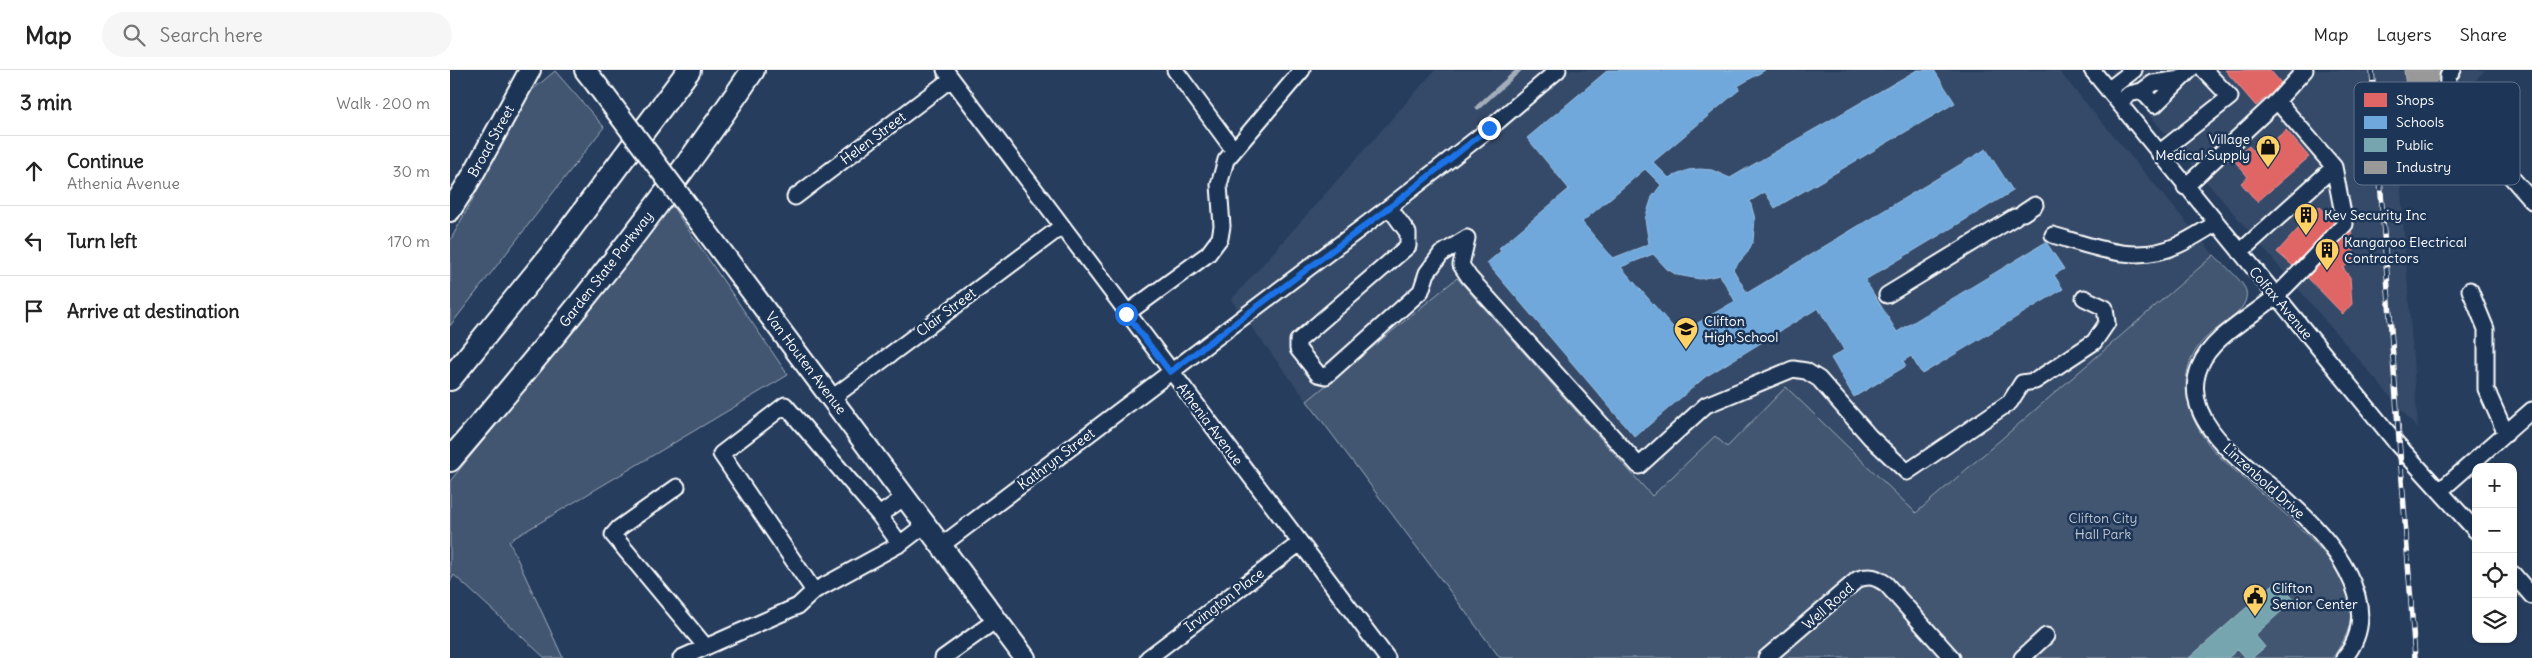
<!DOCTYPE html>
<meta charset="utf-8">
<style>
body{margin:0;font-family:Delius,sans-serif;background:#f6f6f6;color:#222}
.controls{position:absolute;right:15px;bottom:15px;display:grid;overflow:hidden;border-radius:10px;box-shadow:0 1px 4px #0004}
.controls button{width:45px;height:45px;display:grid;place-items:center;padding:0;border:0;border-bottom:1px solid #e0e0e0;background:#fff;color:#222;font:25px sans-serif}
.stop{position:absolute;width:15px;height:15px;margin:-11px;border:4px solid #1a73e8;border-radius:50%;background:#fff}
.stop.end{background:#1a73e8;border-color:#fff;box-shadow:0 1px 5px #0008}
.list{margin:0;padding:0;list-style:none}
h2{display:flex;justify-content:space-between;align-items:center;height:65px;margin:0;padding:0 20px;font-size:21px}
h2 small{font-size:16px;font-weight:400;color:#767676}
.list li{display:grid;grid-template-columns:32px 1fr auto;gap:15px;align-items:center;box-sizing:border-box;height:70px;padding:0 20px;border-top:1px solid #e0e0e0}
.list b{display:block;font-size:19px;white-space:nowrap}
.list p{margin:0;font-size:16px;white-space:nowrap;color:#767676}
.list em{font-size:16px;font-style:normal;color:#767676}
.icon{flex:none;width:28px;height:28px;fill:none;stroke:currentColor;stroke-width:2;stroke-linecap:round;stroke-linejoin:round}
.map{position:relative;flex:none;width:2082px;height:588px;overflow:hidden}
header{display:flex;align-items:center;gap:30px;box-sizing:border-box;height:70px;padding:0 25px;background:#fff;border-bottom:1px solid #e0e0e0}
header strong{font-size:24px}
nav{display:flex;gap:28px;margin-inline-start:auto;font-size:18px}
.search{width:350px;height:45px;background:#f6f6f6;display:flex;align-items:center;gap:12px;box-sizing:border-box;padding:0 18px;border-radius:28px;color:#767676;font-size:19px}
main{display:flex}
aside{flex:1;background:#fff}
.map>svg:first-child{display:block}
.built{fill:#344a68}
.green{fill:#425672;stroke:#a0aab8}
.shops{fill:#e06666;stroke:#e99494}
.schools{fill:#6fa8dc;stroke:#9ac2e6;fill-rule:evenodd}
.public{fill:#76a5af;stroke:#9fc0c7}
.industry{fill:#999;stroke:#b8b8b8}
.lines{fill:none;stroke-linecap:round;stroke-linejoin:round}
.stream{stroke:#a4aebb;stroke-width:5}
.minor-casing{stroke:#fff;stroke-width:19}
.major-casing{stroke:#fff;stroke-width:24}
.highway-casing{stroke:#fff;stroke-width:26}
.minor{stroke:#1d3557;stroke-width:15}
.major{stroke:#1d3557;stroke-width:20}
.highway{stroke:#1d3557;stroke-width:22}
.rail-casing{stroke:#fff;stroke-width:5.5}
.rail{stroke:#1d3557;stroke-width:4;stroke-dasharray:11;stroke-linecap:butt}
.major-bridge-casing{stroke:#fff;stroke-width:24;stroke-linecap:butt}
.major-bridge{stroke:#1d3557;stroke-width:20}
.route{stroke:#1a73e8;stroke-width:6}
.labels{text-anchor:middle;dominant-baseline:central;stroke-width:5;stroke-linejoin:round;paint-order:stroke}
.street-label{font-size:14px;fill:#fff;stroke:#1d3557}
.poi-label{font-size:14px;fill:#fff;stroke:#1d3557;text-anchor:start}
.park-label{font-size:14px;fill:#bdc4ce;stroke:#1d3557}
.key{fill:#1d3557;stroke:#617289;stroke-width:1}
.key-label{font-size:14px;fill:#fff}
</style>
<header>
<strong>Map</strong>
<div class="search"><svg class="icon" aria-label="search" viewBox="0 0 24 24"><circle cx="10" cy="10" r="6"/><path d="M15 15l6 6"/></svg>Search here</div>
<nav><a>Map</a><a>Layers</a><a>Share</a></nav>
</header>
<main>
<aside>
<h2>3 min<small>Walk · 200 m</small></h2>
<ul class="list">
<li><svg class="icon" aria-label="ahead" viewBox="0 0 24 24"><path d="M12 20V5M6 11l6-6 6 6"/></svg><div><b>Continue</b><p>Athenia Avenue</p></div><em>30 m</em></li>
<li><svg class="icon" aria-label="left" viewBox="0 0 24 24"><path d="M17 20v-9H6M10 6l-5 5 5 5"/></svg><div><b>Turn left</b></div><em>170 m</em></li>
<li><svg class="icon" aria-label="arrive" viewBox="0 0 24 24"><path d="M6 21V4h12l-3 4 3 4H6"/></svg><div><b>Arrive at destination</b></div></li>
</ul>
</aside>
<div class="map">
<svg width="2082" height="588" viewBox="0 0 2082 588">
<rect width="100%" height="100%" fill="#263d5e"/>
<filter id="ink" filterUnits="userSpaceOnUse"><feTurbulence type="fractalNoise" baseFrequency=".02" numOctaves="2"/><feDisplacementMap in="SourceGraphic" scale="10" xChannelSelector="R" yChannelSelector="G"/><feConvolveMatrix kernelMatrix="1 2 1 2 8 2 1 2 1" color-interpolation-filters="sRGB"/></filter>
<g filter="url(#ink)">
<!-- built -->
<path class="built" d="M985 0H1608L1764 185 1298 588H1050L781 230Z
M1661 0H2035L1949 93 1968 359Z"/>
<!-- green -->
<path class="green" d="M105 1 154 57 0 256V171L81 21Z
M220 133 338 305 59 471 113 588H95L4 505 0 512V411L78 316Z
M1764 185C1772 193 1794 212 1796 221 1800 241 1771 254 1759 265 1723 297 1734 344 1761 377 1797 421 1933 499 1894 569 1890 575 1887 583 1882 588H1050L857 331 1007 208 1202 426 1265 366 1277 377 1336 317 1466 443Z"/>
<!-- shops -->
<path class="shops" d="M1775 0H1820L1832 14 1806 36Z
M1836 60 1859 87 1807 132 1791 113 1798 107 1783 89 1799 76 1807 85Z
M1869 136 1885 151 1843 196 1827 182Z
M1901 159 1905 189 1893 198 1900 207 1902 234 1893 244 1854 204Z"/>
<!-- schools -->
<path class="schools" d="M1158 0H1315L1288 16 1289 20 1203 92 1219 108 1238 100 1250 99 1262 100 1280 108 1467 0H1484L1505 33 1325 138 1315 122 1300 131 1305 149 1303 171 1298 182 1283 199 1297 223 1536 79 1563 121 1415 210 1447 262 1596 172 1614 199 1604 205 1613 219 1472 304 1461 286 1453 291 1456 296 1404 327 1381 288 1394 280 1368 238 1255 307 1185 367 1037 193 1051 181 1049 178 1119 119 1077 68ZM1195 99 1211 115 1202 127 1195 149 1199 174 1163 188 1132 152ZM1203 184 1217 199 1227 205 1250 209 1270 205 1285 231 1229 264 1171 197Z"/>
<!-- public -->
<path class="public" d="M1828 510 1844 530 1805 565 1815 577 1802 588H1796L1788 579 1778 588H1739Z"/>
<!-- industry -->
<path class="industry" d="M1954 0H1997L1983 15 1956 17Z"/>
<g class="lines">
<!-- stream -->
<path class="stream" d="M1028 37 1069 0"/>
<defs>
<path id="minor" d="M495 0 937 588
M725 0 783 79
M1642 0 1948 375 2026 461
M2003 0 1998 6 1997 33 2082 131
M1658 20 1684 0
M1692 21 1705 35 1740 0
M1827 31 1855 0
M1669 33 1679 24 1692 21 1703 13 1731 9
M1709 83 1780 27 1754 0
M1735 117 1827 31 1884 97
M345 127 501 9
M939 137 958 163V176L848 271V279L868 304 876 306 971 221 977 203 991 184 1017 168
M1573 143 1585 135
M1603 165C1644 177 1686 195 1728 175 1741 169 1753 161 1765 154
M1017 168 1011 195 1019 207 1189 396 1256 335 1343 299 1356 301 1369 309 1420 367 1457 402 1560 332 1572 313 1585 311 1644 272 1657 253 1655 238 1634 228
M1790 182 1884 97 1895 154C1873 177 1851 202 1827 225 1804 246 1762 266 1750 296 1726 352 1801 398 1836 429 1877 465 1939 534 1894 588
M2020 220 2036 259V319L2056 364
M1437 225 1565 147
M676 244 758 184 770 168 772 156 769 115 776 90 852 0
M382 328 611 157
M227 417 169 458 163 465 256 577
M1991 420 2082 340
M429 445 455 427
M450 474 429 445 335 335 271 384 364 521 450 474 476 454
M492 475 939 137 1039 59 1108 0
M2063 504 2082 526
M231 588 348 536 364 521
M493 588 546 550
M698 588 850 473
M1316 588 1408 509C1420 505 1426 507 1436 514L1502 588
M1572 588 1596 566"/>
<path id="major" d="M135 0 146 14
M0 141 21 108 80 0
M257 162 575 588"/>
<path id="highway" d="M0 309 104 181 239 0
M0 390C107 265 211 137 303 0"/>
</defs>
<!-- minor casing -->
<use href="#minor" class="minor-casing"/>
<!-- major casing -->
<use href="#major" class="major-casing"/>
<!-- highway casing -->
<use href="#highway" class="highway-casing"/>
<!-- minor -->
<use href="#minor" class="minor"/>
<!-- major -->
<use href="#major" class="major"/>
<!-- highway -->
<use href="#highway" class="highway"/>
<defs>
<path id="rail" d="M1922 0 1965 588"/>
</defs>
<!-- rail casing -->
<use href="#rail" class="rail-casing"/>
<!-- rail -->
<use href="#rail" class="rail"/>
<defs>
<path id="major-bridge" d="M146 14 257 162"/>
</defs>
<!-- major-bridge casing -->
<use href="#major-bridge" class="major-bridge-casing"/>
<!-- major-bridge -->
<use href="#major-bridge" class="major-bridge"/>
</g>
</g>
<g class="lines" filter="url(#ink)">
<!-- route -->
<path class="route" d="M676 244 720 302 940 137 1039 58"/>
</g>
<!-- icons -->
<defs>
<symbol id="shop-pin" viewBox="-11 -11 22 30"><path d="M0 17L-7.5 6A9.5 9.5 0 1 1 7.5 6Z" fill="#ffd166" stroke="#1d3557"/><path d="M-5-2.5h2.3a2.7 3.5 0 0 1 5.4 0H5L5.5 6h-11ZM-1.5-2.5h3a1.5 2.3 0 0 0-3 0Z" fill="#111"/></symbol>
<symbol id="building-pin" viewBox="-11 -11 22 30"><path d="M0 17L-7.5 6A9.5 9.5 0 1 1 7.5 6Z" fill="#ffd166" stroke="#1d3557"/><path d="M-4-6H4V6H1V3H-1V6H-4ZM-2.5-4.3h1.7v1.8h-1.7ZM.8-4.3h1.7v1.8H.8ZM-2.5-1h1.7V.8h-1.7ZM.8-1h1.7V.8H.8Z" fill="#111"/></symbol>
<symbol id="school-pin" viewBox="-11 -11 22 30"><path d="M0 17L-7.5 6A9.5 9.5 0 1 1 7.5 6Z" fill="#ffd166" stroke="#1d3557"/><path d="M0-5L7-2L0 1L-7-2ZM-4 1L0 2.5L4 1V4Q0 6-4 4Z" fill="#111"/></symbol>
<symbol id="civic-pin" viewBox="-11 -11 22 30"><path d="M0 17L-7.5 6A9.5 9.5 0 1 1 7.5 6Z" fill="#ffd166" stroke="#1d3557"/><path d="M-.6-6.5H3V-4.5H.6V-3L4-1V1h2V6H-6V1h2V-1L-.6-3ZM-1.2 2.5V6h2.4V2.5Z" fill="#111"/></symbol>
</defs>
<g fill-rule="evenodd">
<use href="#shop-pin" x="1804" y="63" width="28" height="38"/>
<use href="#building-pin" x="1842" y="131" width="28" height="38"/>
<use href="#building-pin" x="1863" y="166" width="28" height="38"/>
<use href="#school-pin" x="1222" y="245" width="28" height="38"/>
<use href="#civic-pin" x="1791" y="512" width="28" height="38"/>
</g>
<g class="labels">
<!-- street labels -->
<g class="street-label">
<text transform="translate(423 68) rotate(-37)">Helen Street</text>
<text transform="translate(41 71) rotate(-61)">Broad Street</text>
<text transform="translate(156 199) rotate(-52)">Garden State Parkway</text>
<text transform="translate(1831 233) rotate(50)">Colfax Avenue</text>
<text transform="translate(496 242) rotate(-37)">Clair Street</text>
<text transform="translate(356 293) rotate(53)">Van Houten Avenue</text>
<text transform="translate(760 354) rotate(53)">Athenia Avenue</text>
<text transform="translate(606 389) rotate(-37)">Kathryn Street</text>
<text transform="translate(1814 411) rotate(42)">Linzenbold Drive</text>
<text transform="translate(774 530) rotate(-37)">Irvington Place</text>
<text transform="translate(1378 536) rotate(-41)">Well Road</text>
</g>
<!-- poi labels -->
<g class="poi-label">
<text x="1800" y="69" text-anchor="end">Village<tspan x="1800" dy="16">Medical Supply</tspan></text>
<text x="1874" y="145">Kev Security Inc</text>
<text x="1894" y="172">Kangaroo Electrical<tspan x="1894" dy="16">Contractors</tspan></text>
<text x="1254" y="251">Clifton<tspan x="1254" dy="16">High School</tspan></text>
<text x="1822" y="518">Clifton<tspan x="1822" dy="16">Senior Center</tspan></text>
</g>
<!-- park labels -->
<g class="park-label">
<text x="1653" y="448">Clifton City<tspan x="1653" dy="16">Hall Park</tspan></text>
</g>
</g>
<!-- legend -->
<rect x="1904" y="12" width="166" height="103" rx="8" class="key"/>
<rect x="1914" y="23" width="23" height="14" fill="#e06666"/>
<rect x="1914" y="46" width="23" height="13" fill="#6fa8dc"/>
<rect x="1914" y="68" width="23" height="14" fill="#76a5af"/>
<rect x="1914" y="91" width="23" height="13" fill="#999"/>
<g class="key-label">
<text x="1946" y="35">Shops</text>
<text x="1946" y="57">Schools</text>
<text x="1946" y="80">Public</text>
<text x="1946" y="102">Industry</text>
</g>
</svg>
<div class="controls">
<button>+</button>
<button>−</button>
<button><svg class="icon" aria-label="locate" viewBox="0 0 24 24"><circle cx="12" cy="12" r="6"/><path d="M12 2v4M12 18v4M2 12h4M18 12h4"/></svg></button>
<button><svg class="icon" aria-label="layers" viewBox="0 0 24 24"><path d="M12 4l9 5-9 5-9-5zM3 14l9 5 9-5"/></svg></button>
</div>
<div class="stop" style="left:676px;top:244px"></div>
<div class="stop end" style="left:1039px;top:58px"></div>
</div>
</main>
